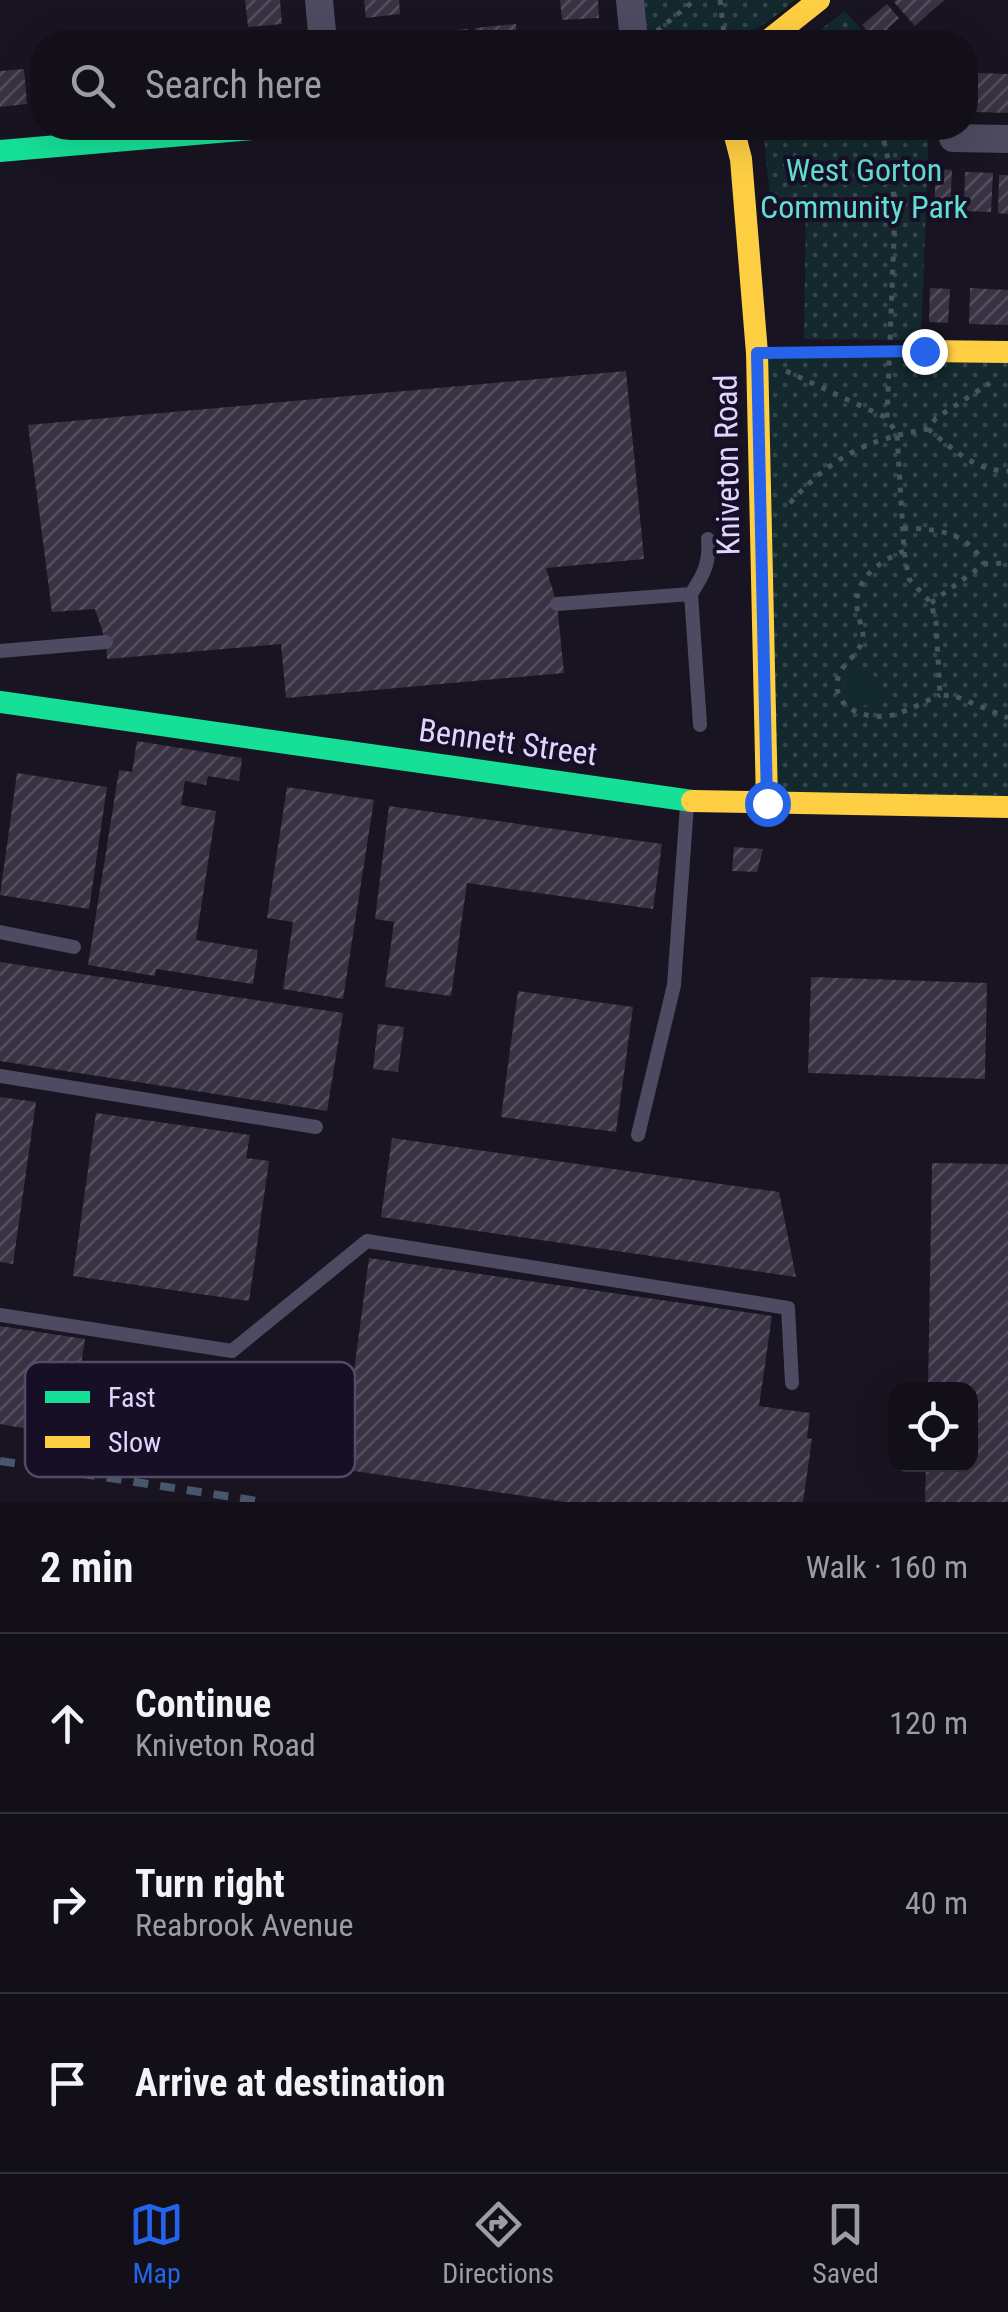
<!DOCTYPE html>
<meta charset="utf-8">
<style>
body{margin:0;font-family:"Roboto Condensed",sans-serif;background:#1b1822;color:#f1f3f6}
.controls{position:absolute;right:30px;bottom:30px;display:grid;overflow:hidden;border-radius:20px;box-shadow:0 10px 40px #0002}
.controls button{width:90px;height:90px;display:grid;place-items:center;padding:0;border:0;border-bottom:2px solid #312f38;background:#120f19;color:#f1f3f6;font:50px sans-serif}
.stop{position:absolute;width:30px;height:30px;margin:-22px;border:8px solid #2563eb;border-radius:50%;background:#fff}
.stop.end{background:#2563eb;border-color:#fff;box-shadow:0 2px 10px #0008}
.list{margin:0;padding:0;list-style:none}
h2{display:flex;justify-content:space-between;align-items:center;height:130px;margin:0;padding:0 40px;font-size:42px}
h2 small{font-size:32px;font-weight:400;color:#9c9ca2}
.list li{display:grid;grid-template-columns:65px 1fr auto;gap:30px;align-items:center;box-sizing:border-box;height:180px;padding:0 40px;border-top:2px solid #312f38}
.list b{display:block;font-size:38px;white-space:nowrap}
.list p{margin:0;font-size:32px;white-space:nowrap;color:#9c9ca2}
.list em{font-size:32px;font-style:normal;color:#9c9ca2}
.icon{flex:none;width:55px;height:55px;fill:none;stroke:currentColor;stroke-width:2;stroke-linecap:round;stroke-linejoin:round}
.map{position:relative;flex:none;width:1008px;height:1502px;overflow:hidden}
.search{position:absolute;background:#120f19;box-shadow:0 10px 40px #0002;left:30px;right:30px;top:30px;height:110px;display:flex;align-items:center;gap:25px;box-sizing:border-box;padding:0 35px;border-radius:40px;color:#9c9ca2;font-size:38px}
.sheet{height:670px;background:#120f19}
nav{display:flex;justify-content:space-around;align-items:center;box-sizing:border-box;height:140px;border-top:2px solid #312f38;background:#120f19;font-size:28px;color:#9c9ca2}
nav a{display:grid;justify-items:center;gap:5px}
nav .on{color:#2563eb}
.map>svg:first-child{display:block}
.grass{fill:url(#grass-dots)}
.garden{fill:#13292e}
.building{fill:url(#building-hatch)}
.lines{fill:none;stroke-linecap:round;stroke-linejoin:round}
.path{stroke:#4a5262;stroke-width:5;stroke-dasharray:5 8;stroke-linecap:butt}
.lane{stroke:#4e4a61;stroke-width:14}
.street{stroke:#4e4a61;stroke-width:28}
.fast{stroke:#16e098;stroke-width:22}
.slow{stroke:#ffcf43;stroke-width:22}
.rail{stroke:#48566c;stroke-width:8;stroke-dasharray:15 12;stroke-linecap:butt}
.route{stroke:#2563eb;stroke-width:12}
.labels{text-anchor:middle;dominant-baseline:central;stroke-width:8;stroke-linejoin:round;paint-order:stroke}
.park-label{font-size:32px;fill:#61dfd3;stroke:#170f26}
.street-label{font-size:32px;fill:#e0d5ff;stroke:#170f26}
.key{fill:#170f26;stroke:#534a67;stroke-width:2.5}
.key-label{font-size:28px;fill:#e0d5ff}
</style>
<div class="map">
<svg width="1008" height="1502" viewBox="0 0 1008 1502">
<defs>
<pattern id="grass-dots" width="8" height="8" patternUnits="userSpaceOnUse" patternTransform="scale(2.5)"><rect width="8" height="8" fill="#13292e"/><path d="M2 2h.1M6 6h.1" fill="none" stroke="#35474d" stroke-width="1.8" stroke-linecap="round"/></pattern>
<pattern id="building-hatch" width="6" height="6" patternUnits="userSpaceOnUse" patternTransform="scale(2.5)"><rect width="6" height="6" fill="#383243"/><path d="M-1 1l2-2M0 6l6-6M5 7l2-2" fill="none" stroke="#544f5f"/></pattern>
</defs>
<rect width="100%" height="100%" fill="#181421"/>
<!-- grass -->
<path class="grass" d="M639 0H795C735 52 721 42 646 42Z
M845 11 872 42H804Z
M763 128H929L921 340 804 339 806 209 771 207Z
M894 357 1008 358V795L775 798 763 359Z"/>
<!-- garden -->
<path class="garden" d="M843 688a18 18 0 1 1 36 0a18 18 0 1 1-36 0Z"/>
<!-- building -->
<path class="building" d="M245 0H280L282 24 248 27Z
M364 0H399L400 14 366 18Z
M560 0H598L599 18 562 20Z
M896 0H944L915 26 894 2Z
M887 4 899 18 887 29 898 42H877L862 25Z
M516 24 517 42H476L475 28Z
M468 29 469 42H429L428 32Z
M378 32 379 42H354V34Z
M605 35 606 42H571V38Z
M24 69 27 104 0 107V71Z
M975 73 1008 74V113L975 112Z
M936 169 952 170 950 210H934Z
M965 172 993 173 991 212 964 211Z
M999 175H1008V214L998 213Z
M930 288 950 289 948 323 929 322Z
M970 288 1008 290V325L969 324Z
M626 371 644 559 546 568 557 604 564 673 286 698 281 644 107 659 106 642 95 609 52 612 28 425Z
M137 741 242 758 239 781 208 776 206 785 185 781 181 805 216 811 196 940 258 950 253 984 156 969 155 976 88 965 119 770 132 772Z
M17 773 107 787 89 909 0 895Z
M287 787 374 800 343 999 283 989 293 922 267 918Z
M389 806 662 844 653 909 467 883 451 996 385 987 394 922 375 919Z
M734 847 763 849 757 872 732 871Z
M0 962 343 1013 327 1111 0 1061Z
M811 977 987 983 985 1079 808 1073Z
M518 991 633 1007 616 1132 501 1117Z
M378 1024 404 1027 398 1072 373 1069Z
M0 1097 36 1102 13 1264 0 1262Z
M96 1113 250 1135 246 1158 269 1161 249 1301 73 1276Z
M392 1138 779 1192 796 1277 381 1217Z
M932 1163 1008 1164V1502H925L926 1464H970V1390H928Z
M369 1258 772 1316 759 1406 810 1413 807 1438 812 1439 803 1502H565L341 1469Z
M0 1326 85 1339 77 1390 167 1404 160 1452 0 1424Z"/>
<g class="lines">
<!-- path -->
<path class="path" d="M720 0 725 42
M657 31 695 0
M881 128 892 177 895 212 887 418 897 434 904 551 909 579 931 603 936 622 940 695 955 696 1008 718
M785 352 894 351
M786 371 887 418
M928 429C952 448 974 471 1008 471
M790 503C831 457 868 439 928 429L936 418 990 383
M903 528C936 529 967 531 984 564
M904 551C876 563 851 581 858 614 860 625 866 633 861 644 855 659 838 665 837 684 836 713 874 721 897 714 911 709 926 701 940 695
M931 603 984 564 1005 563"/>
<!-- lane -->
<path class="lane" d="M691 594C704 574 710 563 708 539
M557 604 691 594 700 725
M0 651 106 642
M0 932 74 947
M0 1076 316 1127
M638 1135 674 985 687 805
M0 1315 232 1351 367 1241 788 1308 792 1383"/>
<!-- street -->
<path class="street" d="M319 0 323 42
M630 0 634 42
M953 138 1008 139"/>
<!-- fast -->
<path class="fast" d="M0 151 263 128
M0 702 692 801"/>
<!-- slow -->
<path class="slow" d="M766 42 819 0
M733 128 741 159 757 353 767 803
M924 351 1008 352
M692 801 1008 807"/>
<!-- rail -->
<path class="rail" d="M0 1461 264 1502"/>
</g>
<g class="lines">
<!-- route -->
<path class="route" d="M767 803 757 353 924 351"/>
</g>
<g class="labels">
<!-- park labels -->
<g class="park-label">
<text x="864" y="170">West Gorton<tspan x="864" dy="37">Community Park</tspan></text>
</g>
<!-- street labels -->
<g class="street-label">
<text transform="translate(727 465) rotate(-91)">Kniveton Road</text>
<text transform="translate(508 742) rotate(8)">Bennett Street</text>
</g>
</g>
<!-- legend -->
<rect x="25" y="1362" width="330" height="115" rx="15" class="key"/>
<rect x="45" y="1391" width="45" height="12" fill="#16e098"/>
<rect x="45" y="1436" width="45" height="12" fill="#ffcf43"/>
<g class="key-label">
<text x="108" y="1407">Fast</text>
<text x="108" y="1452">Slow</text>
</g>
</svg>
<div class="controls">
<button><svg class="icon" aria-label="locate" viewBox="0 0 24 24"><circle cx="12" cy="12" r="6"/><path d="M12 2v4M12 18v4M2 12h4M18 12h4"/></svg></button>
</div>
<div class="stop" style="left:767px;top:803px"></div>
<div class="stop end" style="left:924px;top:351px"></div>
<div class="search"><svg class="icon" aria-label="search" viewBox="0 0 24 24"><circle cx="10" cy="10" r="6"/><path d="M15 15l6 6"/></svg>Search here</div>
</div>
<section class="sheet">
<h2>2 min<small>Walk · 160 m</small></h2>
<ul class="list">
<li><svg class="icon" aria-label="ahead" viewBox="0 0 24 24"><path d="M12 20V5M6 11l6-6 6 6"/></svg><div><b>Continue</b><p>Kniveton Road</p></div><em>120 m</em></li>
<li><svg class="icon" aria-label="right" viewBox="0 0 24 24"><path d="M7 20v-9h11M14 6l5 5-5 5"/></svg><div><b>Turn right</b><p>Reabrook Avenue</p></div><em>40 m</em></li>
<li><svg class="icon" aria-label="arrive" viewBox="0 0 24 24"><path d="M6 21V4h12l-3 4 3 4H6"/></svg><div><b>Arrive at destination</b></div></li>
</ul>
</section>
<nav>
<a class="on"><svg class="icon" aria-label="map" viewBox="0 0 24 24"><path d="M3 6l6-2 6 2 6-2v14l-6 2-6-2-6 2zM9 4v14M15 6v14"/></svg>Map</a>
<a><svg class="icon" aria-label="directions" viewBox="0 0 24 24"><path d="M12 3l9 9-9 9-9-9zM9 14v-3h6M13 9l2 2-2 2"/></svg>Directions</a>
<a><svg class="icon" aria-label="saved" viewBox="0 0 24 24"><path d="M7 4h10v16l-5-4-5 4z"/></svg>Saved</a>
</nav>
